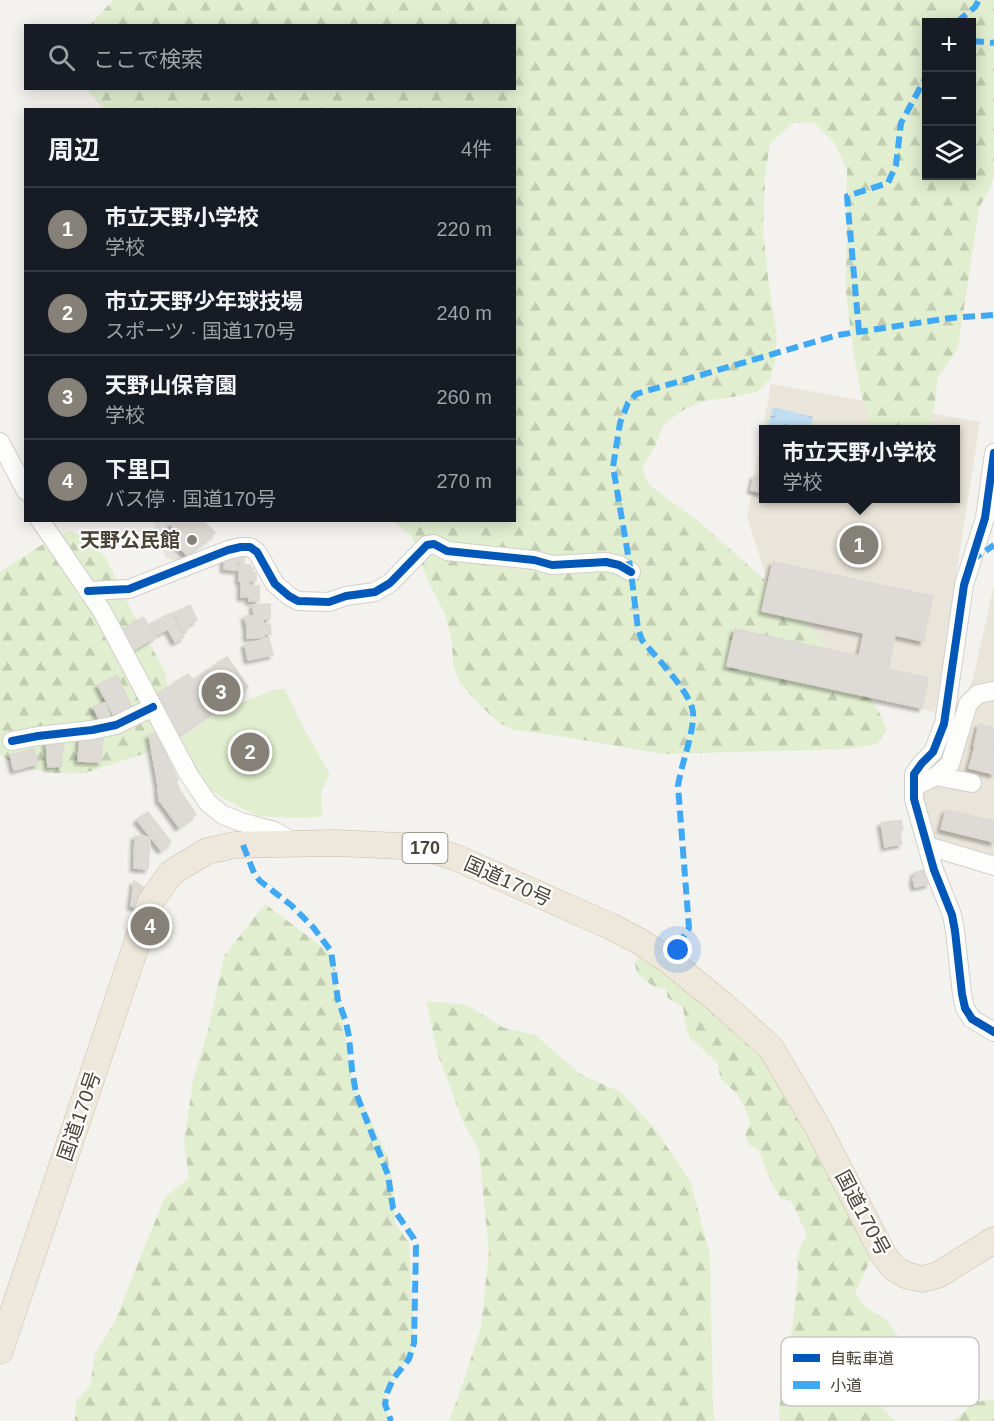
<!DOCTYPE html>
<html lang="ja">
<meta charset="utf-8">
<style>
body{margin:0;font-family:Arial,"Noto Sans JP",sans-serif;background:#20242c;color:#f1f3f6}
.controls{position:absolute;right:18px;top:18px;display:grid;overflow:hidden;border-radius:0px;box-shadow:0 3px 15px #0003}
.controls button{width:54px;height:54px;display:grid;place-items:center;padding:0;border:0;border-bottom:2px solid #363941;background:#171b24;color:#f1f3f6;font:30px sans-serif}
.you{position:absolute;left:678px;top:950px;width:21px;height:21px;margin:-15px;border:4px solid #fff;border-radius:50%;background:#1a73e8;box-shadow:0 0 0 9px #1a73e833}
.badge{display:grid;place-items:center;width:39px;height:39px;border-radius:50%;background:#868178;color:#fff;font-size:20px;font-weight:700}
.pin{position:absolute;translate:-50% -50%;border:3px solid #fff;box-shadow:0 2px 6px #0006}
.popup{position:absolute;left:759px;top:425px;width:201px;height:78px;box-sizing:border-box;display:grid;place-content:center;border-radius:0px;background:#171b24;filter:drop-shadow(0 2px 4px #0005);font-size:20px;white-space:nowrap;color:#9ea1a6}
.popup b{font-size:22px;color:#f1f3f6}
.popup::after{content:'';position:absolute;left:50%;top:100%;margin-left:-12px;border:12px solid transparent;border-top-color:#171b24}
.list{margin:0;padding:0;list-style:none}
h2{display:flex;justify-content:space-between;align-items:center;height:78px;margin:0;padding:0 24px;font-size:26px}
h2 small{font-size:20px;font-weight:400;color:#9ea1a6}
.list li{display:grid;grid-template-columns:39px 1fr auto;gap:18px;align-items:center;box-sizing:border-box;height:84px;padding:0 24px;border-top:2px solid #363941}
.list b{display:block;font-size:22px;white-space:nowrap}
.list p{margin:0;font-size:20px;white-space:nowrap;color:#9ea1a6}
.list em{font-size:20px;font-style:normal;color:#9ea1a6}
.icon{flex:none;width:33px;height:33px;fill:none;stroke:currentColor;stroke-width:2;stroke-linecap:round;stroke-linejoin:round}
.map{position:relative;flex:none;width:994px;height:1421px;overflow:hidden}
.search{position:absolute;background:#171b24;box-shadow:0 3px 15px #0003;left:24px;top:24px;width:492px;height:66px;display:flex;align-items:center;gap:15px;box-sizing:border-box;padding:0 21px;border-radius:0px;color:#9ea1a6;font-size:22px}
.panel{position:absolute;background:#171b24;box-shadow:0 3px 15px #0003;left:24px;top:108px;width:492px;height:414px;border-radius:0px}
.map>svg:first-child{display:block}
.education{fill:#eae5da;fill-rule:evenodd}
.forest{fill:url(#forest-firs);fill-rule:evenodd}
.pitch{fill:#e1eecf}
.parking{fill:#e6e3df}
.water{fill:url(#water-ripples)}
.building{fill:#dedbd6;stroke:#dcd9d4;stroke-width:1.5;filter:url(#shadow)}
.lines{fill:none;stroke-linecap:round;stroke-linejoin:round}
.minor-casing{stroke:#d2d0cb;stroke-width:20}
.highway-casing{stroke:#ccbfa9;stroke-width:27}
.minor{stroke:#fdfdfc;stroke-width:18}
.highway{stroke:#ede8db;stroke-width:26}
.quiet{stroke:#3fa9f5;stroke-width:6;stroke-dasharray:12 6;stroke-linecap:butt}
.cycleway-casing{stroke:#fff;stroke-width:11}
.cycleway{stroke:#0057b8;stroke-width:8}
.poi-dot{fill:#868178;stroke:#fff;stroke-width:2}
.labels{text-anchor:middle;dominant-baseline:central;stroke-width:4.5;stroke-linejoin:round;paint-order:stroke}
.shield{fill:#fff;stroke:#817c74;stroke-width:1.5}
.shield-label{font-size:18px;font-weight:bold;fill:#4b4439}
.poi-label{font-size:20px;font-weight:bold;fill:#4b4439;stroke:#fff;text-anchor:end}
.street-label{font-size:20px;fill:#4b4439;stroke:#fff}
.key{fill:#fff;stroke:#c9c7c4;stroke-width:1.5}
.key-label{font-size:16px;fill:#4b4439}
</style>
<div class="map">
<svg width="994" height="1421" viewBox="0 0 994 1421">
<defs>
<pattern id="forest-firs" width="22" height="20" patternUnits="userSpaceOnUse" patternTransform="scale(1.5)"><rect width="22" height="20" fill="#e1eecf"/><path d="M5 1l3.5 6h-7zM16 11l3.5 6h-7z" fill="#c3cdb2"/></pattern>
<pattern id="water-ripples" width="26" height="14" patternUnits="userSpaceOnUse" patternTransform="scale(1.5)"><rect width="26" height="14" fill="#c0ddf1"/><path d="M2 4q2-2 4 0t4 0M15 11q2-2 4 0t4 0" fill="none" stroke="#a6bfcf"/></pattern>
<filter id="shadow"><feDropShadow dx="-3.5" dy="3.5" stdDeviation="1.5" flood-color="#0004"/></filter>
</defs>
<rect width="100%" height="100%" fill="#f4f2ee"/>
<!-- education -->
<path class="education" d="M771 384 980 422 935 712 747 672 765 573 747 517ZM763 430H955V498H763Z
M994 585V862L938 845 930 836 922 801 926 775 942 763 959 713 973 679Z"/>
<!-- forest -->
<path class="forest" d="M113 0H994V173L991 186 979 208 958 348 938 377 934 410 929 429H872L861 393 853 351 846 291 847 170 834 142 814 123H793L770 143 765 177 763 232 769 285 777 336 775 362 770 379 757 392 732 397 705 401 685 409 663 425 656 444 642 469 649 485 699 522 774 588 804 620 838 660 865 687 880 714 887 730 877 744 848 749 664 754 553 735 513 730 498 722 481 706 460 683 453 666 452 641 445 614 428 581 412 537 394 521 514 520V110H105L86 89 514 88V26L90 25ZM926 22H972V176H926Z
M71 531 87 539 106 558 127 602 165 672 171 706 169 728 146 753 85 773H50L19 766 0 755V572L57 535Z
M265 904 333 955 351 1078 387 1155 393 1183 395 1223 409 1243 414 1325 412 1353 396 1374 386 1393 389 1421H75L76 1401 90 1386 95 1354 114 1323 165 1197 189 1178 184 1143 193 1080 208 1031 224 956Z
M642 954 761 1049 803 1114 872 1256 855 1293 864 1306 886 1320 900 1338 903 1355 902 1366 889 1379 881 1390 882 1407 895 1421H779L781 1382 793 1323 798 1273 797 1259 801 1245 807 1235C801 1224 797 1212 791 1201L781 1199 772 1184 758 1149 750 1146 745 1136 750 1123C744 1103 738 1092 721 1080L717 1062 690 1038 686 1029 683 1007 668 998 666 990 654 987 637 973 635 963Z
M426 1001 467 1005 504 1028 535 1035 582 1075 621 1092 656 1130 690 1181 710 1254 713 1406 714 1421H449L460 1392 481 1327 489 1251 479 1151 463 1122 438 1055Z
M990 1399 994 1401V1421H948L957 1418 974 1403Z"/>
<!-- pitch -->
<path class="pitch" d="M276 689H285L304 729 330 774 321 792 322 816C309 819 269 818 257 815 245 811 204 788 196 778 190 770 183 751 178 740L220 711Z"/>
<!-- parking -->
<path class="parking" d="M157 521H176L170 526 182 538 174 544 187 556 176 561 166 558 154 524Z"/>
<!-- water -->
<path class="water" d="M773 407 813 417 810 429H767Z"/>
<!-- building -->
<path class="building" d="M754 476 763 477V493L751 490Z
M177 520H202L215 533 187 555 175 543 183 537 171 525Z
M224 552 244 554V563L237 562V570L224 569Z
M773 562 933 596 923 641 895 635 888 669 928 678 922 708 727 666 735 629 859 656 864 633 762 611Z
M239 565H250V568H253V573H256V581H239Z
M241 582H249V586H259V601H249V597H241Z
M270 604V619H262L263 623 246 624 245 616H254L253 605Z
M190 605 197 620 187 625 189 628 183 631 174 613Z
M171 613 184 637 175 642 168 629 156 635 150 624Z
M143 617 155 637 130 652 118 633Z
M270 624 271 634H264V637L247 638V625Z
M269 639 273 655 248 660 245 644Z
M227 657 248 687 176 737 150 700 188 674 193 680Z
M117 676 133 709 115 718 98 685Z
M105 703 112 720 101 724 94 707Z
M979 724 994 728V750L974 746Z
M156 733 178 780 158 785 149 735Z
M80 736 103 737 101 762 78 761Z
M63 738 64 748H61L62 766 48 767 46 739Z
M975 747 994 751V774L969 768Z
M34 749 38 764 14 770 10 755Z
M176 782 179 787 159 800 158 787Z
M178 788 196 814 179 827 160 801Z
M946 810 994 821V842L941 829Z
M148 812 171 842 161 850 137 820Z
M901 820 903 830 899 831 902 844 885 847 881 823Z
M135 836 150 837 148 869 134 868Z
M925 870 929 884 915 887 913 878H916L914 873Z
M134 881 148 890 141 909 131 906Z"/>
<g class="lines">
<defs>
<path id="minor" d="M0 442 26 491
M994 453 985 518 964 585 944 724 933 752 922 763 914 774V799L934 870 952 915 955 931 962 994 965 1008 972 1019 994 1032
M40 520 102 611 189 775 208 803 223 815 241 822 274 831 285 837 289 844
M88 591 129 589 228 550 241 547H250L257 552 275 584 289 596 298 601 329 602 346 596 375 592 390 583 427 545 434 544 447 551 534 560 552 565 606 562 619 565 631 572
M12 741 38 736 92 730 116 725 153 707
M936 776 972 783
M914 787 936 776 950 764 968 704 978 694 993 691
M928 846 994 866"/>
<path id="highway" d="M0 1351 151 901 171 873 207 851 235 845 335 843 423 847 457 858 610 926 639 941 668 960 722 1004 771 1048 818 1128 884 1256 895 1269 908 1276 923 1279 938 1275 994 1240"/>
</defs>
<!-- minor casing -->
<use href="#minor" class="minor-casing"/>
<!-- highway casing -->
<use href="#highway" class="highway-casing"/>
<!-- minor -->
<use href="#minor" class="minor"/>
<!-- highway -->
<use href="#highway" class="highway"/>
<!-- quiet -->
<path class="quiet" d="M957 22 975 7 979 0
M972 41 994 43
M859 332 847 196 888 183 896 165 901 123 926 77
M971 561 994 545
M243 845 254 873 260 881 291 905 313 927 331 951 338 1000 346 1022 349 1037 352 1070 356 1093 388 1175 393 1208 414 1239 416 1246 414 1343 409 1359 393 1379 387 1393 385 1404 391 1421
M668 960 689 928 678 786C681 766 689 747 692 727 693 721 694 713 692 708 688 690 655 656 642 640L638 629 631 572 613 467 620 423 628 403 636 394 838 335 950 318 994 315"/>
<defs>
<path id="cycleway" d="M994 453 985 518 964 585 944 724 933 752 922 763 914 774V799L934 870 952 915 955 931 962 994 965 1008 972 1019 994 1032
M88 591 129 589 228 550 241 547H250L257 552 275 584 289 596 298 601 329 602 346 596 375 592 390 583 427 545 434 544 447 551 534 560 552 565 606 562 619 565 631 572
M12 741 38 736 92 730 116 725 153 707"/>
</defs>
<!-- cycleway casing -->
<use href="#cycleway" class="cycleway-casing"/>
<!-- cycleway -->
<use href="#cycleway" class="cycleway"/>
</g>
<!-- markers -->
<circle class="poi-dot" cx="192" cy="540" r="6"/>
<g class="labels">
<!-- shield labels -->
<rect class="shield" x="402.5" y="833" width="45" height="30" rx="4.5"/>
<g class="shield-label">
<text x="425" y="848">170</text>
</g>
<!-- poi labels -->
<g class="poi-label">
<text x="180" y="540">天野公民館</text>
</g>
<!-- street labels -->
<g class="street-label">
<text transform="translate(508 881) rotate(24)">国道170号</text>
<text transform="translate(79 1116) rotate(-71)">国道170号</text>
<text transform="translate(863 1213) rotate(62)">国道170号</text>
</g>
</g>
<!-- legend -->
<rect x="781" y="1337" width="198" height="69" rx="9" class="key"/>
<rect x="793" y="1354" width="27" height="8" fill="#0057b8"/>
<rect x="793" y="1381" width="27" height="8" fill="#3fa9f5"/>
<g class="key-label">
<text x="830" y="1364">自転車道</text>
<text x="830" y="1391">小道</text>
</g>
</svg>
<div class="controls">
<button>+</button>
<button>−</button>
<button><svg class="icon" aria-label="layers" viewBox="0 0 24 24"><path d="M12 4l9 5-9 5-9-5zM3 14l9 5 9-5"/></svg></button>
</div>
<div class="you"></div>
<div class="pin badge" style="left:859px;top:545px">1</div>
<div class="popup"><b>市立天野小学校</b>学校</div>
<div class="pin badge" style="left:250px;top:752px">2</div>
<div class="pin badge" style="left:221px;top:692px">3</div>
<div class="pin badge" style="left:150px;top:926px">4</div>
<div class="search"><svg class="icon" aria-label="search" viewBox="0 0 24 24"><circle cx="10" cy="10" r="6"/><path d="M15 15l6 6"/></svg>ここで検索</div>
<section class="panel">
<h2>周辺<small>4件</small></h2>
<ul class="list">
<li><span class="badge">1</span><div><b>市立天野小学校</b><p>学校</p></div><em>220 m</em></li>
<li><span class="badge">2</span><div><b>市立天野少年球技場</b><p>スポーツ · 国道170号</p></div><em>240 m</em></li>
<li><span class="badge">3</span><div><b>天野山保育園</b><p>学校</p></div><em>260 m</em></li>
<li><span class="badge">4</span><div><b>下里口</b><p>バス停 · 国道170号</p></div><em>270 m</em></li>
</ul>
</section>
</div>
